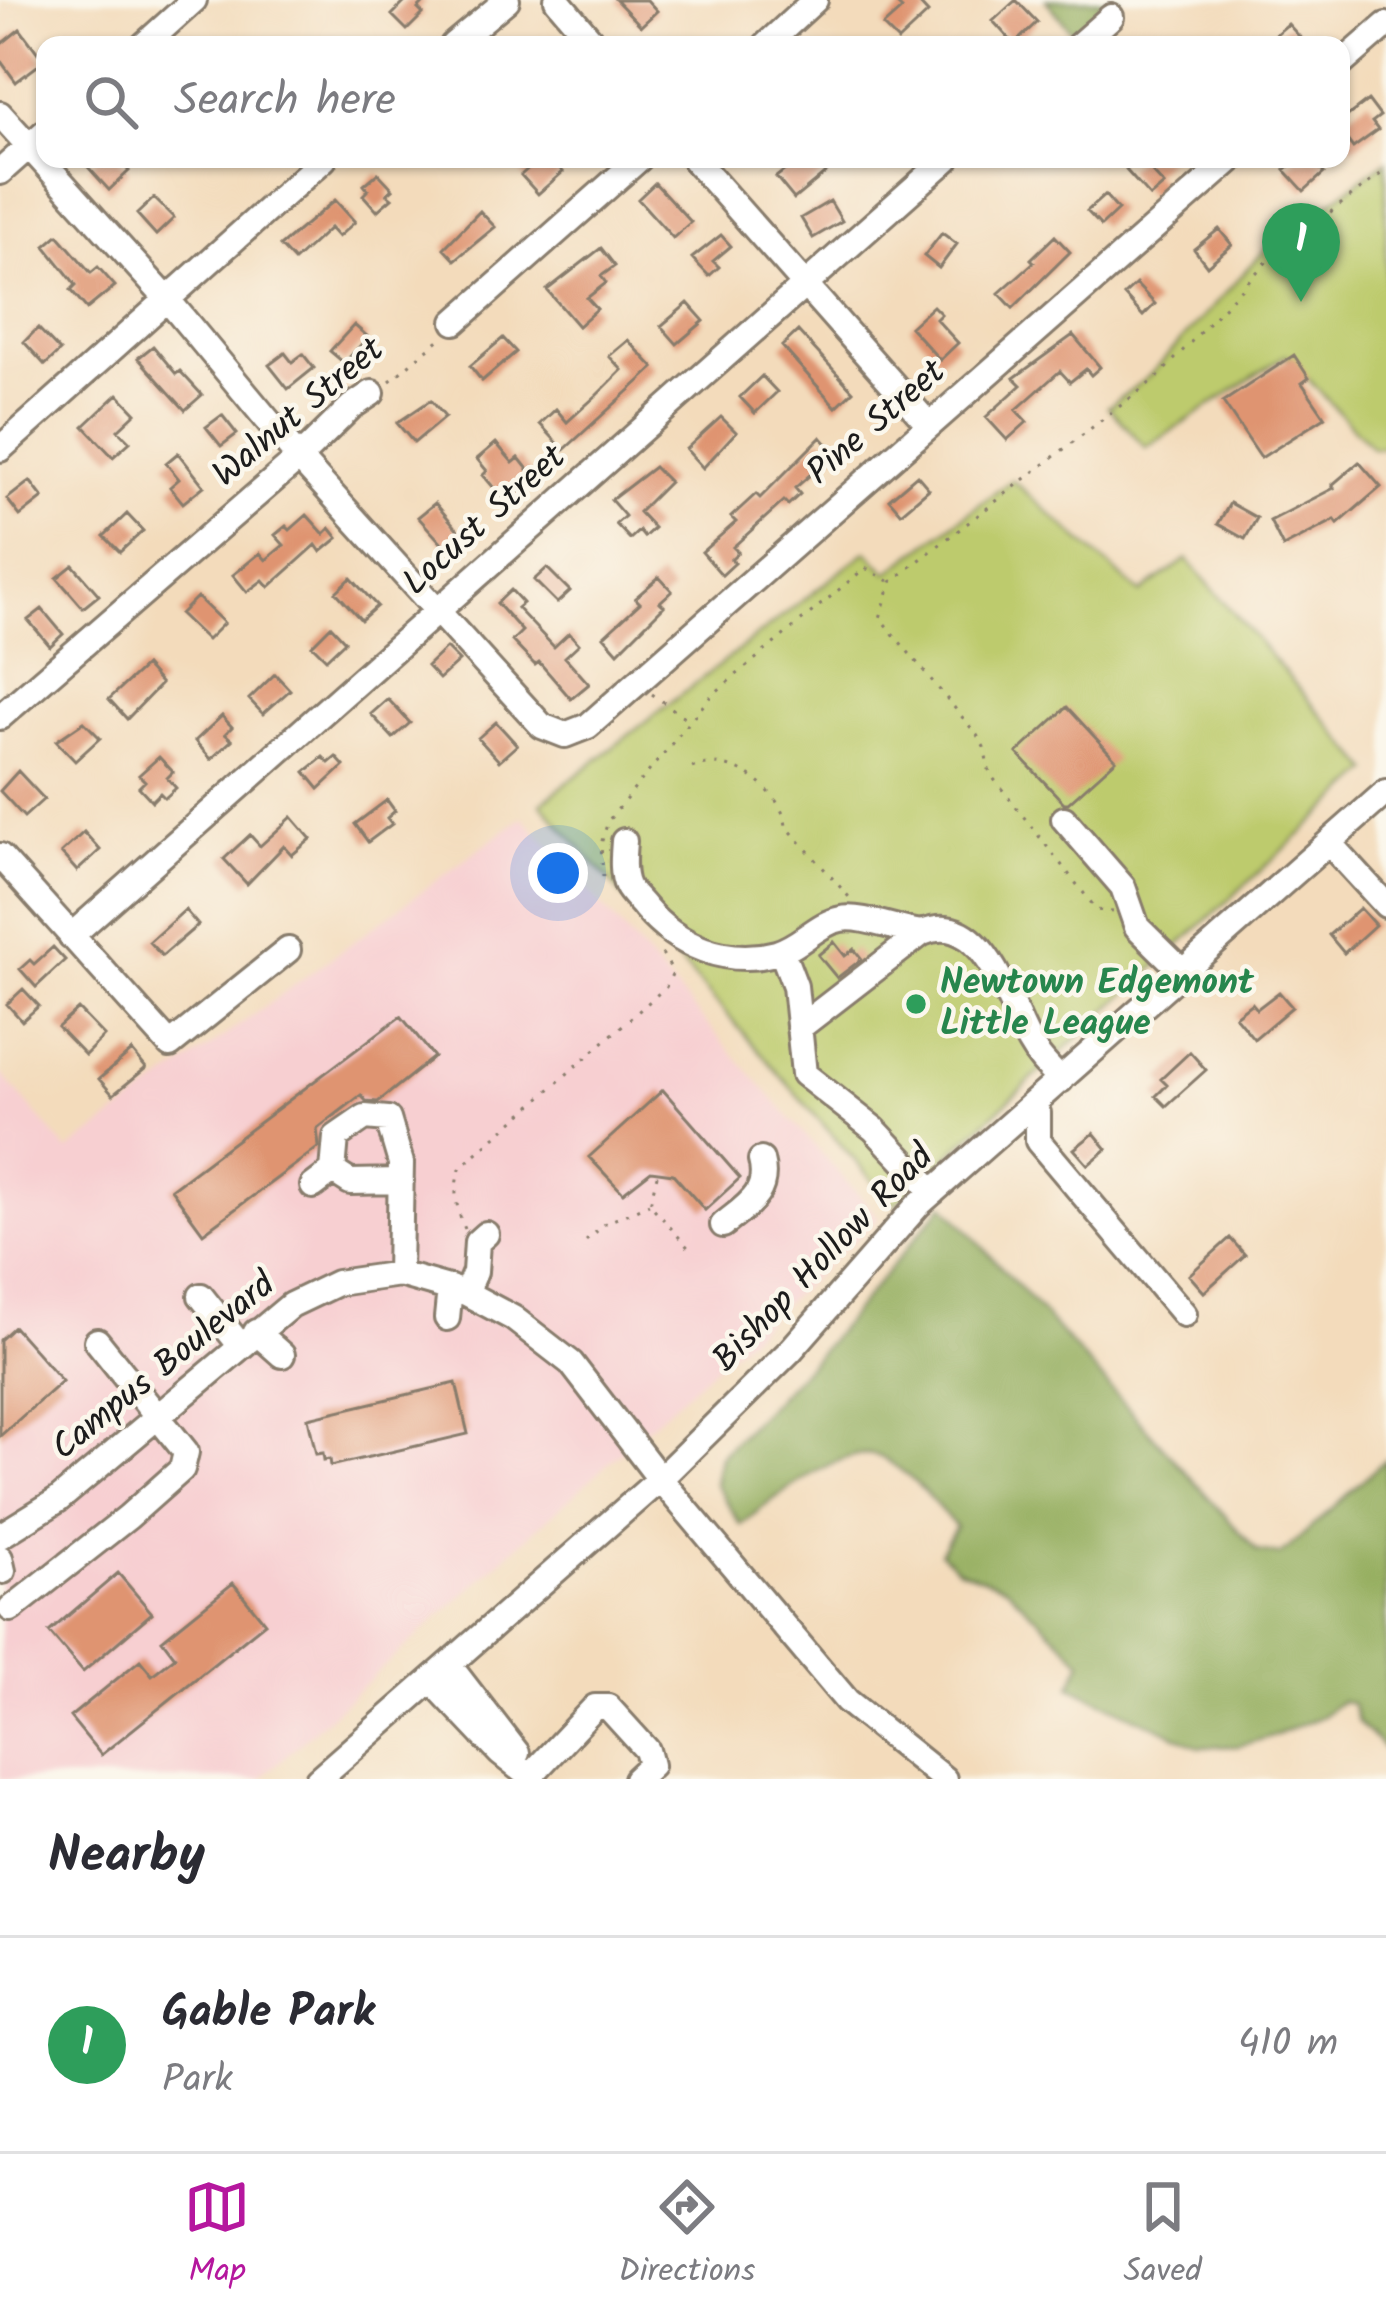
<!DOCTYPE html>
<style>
body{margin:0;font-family:Kalam,sans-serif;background:#f2f2f3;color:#2b2b33}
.you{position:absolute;left:558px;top:873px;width:42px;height:42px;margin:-30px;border:9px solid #fff;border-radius:50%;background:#1a73e8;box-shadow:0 0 0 18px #1a73e833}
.badge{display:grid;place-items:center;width:78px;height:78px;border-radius:50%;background:#b5179e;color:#fff;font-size:39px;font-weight:700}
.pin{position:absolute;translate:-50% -99px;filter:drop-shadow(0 3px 6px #0008)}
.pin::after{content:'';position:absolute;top:63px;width:42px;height:36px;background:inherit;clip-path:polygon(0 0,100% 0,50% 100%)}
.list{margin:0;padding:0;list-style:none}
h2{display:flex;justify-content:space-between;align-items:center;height:156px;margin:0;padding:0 48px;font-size:51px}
h2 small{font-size:39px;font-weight:400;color:#7c7c81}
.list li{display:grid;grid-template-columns:78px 1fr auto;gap:36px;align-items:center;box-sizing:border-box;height:216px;padding:0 48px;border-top:3px solid #e1e1e2}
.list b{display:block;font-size:45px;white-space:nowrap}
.list p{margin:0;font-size:39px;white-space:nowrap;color:#7c7c81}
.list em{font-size:39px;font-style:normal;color:#7c7c81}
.icon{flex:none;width:66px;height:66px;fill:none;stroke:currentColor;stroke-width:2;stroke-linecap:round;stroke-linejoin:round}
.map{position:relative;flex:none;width:1386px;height:1779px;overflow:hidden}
.search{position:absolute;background:#fff;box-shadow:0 3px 9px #0004;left:36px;right:36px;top:36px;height:132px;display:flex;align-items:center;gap:30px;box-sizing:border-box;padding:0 42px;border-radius:24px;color:#7c7c81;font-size:45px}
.sheet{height:372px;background:#fff}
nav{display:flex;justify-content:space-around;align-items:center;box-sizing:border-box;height:168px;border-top:3px solid #e1e1e2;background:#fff;font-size:33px;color:#7c7c81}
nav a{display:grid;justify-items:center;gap:6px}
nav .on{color:#b5179e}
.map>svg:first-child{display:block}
.built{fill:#f7cfd1}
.green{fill:#bdcb6d;stroke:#6c7444;stroke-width:3}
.forest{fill:#96af60;stroke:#59663e;stroke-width:3}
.building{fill:#df9471}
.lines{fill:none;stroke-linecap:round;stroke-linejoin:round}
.minor-casing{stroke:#887c6c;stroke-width:30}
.path{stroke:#887c6c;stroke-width:3;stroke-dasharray:3 9;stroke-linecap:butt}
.minor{stroke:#fff;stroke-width:24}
.leisure-dot{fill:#2e9e5b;stroke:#fbf7ec;stroke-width:4.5}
.labels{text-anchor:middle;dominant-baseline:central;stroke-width:9;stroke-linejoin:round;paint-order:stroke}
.street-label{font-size:36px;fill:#1c1c1c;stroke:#fbf7ec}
.leisure-label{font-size:36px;font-weight:bold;fill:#27864d;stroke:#fbf7ec;text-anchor:start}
</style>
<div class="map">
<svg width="1386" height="1779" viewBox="0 0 1386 1779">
<rect width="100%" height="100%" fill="#fbf7ec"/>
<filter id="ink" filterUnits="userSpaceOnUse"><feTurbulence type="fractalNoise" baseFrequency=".00833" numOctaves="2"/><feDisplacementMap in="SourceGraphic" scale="24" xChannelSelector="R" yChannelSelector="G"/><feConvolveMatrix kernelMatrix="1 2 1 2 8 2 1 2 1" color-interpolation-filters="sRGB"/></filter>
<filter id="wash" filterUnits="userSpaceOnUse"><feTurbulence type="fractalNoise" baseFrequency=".004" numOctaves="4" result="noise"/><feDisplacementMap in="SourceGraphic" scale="48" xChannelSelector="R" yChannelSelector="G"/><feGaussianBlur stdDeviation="2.7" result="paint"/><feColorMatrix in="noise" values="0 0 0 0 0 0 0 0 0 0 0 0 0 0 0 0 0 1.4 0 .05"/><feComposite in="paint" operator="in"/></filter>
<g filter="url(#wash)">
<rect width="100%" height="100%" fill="#f3dbbb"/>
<!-- built -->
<path class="built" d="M523 817 879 1218 260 1779H0V1072L68 1151Z"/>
<!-- green -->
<path class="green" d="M1386 161V447L1372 448 1286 355 1146 448 1108 407 1148 377 1265 250Z
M1012 480 1140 593 1187 559 1370 771 894 1205 541 803 867 551 888 573Z"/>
<!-- forest -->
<path class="forest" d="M1046 0H1119L1077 37Z
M944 1204 1257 1551 1281 1555 1386 1459V1751L1357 1721 1352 1704 1341 1701 1322 1716 1276 1735 1238 1746 1200 1747 1071 1686 1082 1661 1006 1587 958 1569 940 1552 956 1527C934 1503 911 1472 880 1457 846 1441 767 1503 741 1525L715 1484 720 1456 814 1359Z"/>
<g id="blocks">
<!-- building -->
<path class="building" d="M407 0H427L418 9 423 14 407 30 392 15Z
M616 0H647L657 11 641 26Z
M893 0H916L928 13 898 41 883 26 902 9Z
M1016 0 1037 22 1014 44 993 21Z
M1288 24 1307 45H1263Z
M20 29 44 61 16 82 0 60V45Z
M1368 100 1380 116 1372 122 1378 130 1353 148 1341 132V121Z
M98 159H118L129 171 109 190 88 167Z
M539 159H551L563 172 538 194 521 175Z
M814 159 828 171 794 199 776 177 794 163 800 170Z
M1138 159H1169L1153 173 1164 185 1150 197 1126 170Z
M1297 159H1328L1319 167 1324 173 1304 191 1285 170Z
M378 173 393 189 387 194 392 198 377 211 363 195 368 190 364 185Z
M655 183 691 222 673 238 638 199Z
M1105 195 1118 210 1101 226 1087 211Z
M154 198 174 218 156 235 137 214Z
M335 200 355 222 338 237 330 228 294 261 280 246Z
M830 201 842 221 813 238 801 218Z
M480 211 495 227 455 260 444 248Z
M1219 229 1232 245 1207 266 1194 249Z
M942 233 957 244 939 268 924 256Z
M58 235 91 273 98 267 115 286 87 309 71 290 76 285 45 246Z
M721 235 731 246 713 261 719 267 709 276 692 258Z
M1055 236 1070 252 1013 308 999 293 1034 262 1031 259Z
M601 248 615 266 601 276 606 283 587 298 597 309 578 326 547 290Z
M1136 284 1155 304 1143 316 1124 295Z
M688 303 704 321 677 344 661 326Z
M933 306 941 314 936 319 958 343 940 360 910 327Z
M354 325 368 337 344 363 330 351Z
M38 328 60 351 45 365 24 342Z
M798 331 853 391 836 407 782 346Z
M1073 335 1100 367 1091 375 1086 369 1070 382 1060 371 1016 410 1027 422 1007 440 986 417 1021 385 1014 378Z
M503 338 516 352 482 381 470 366Z
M628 340 654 368 564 450 540 424 556 409 567 422 597 395 622 370 609 356Z
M153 346 176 374 180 371 202 395 185 410 138 358Z
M285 353 292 362 303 354 314 368 288 389 269 365Z
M1294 355 1309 378 1302 383 1325 417 1261 458 1223 402Z
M762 376 777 392 755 413 740 397Z
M118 394 136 413 118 430 130 442 113 457 84 426Z
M431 400 445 417 414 443 397 423Z
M222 415 237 434 221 446 206 427Z
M721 417 736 432 703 468 686 449Z
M821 437 835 453 795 488 800 494 788 505 784 501 733 547 738 552 731 559 735 563 722 575 702 552 736 522 731 517 756 494 760 498Z
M496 443 513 463 519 458 535 478 506 502 483 475 487 471 477 459Z
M178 453 204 486 183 503 170 487 179 479 166 463Z
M1359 462 1381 487 1338 524 1335 520 1283 547 1270 521 1334 488 1332 485Z
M654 467 669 482 639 512 654 528 644 537 639 531 630 539 616 524 625 516 611 500Z
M917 475 929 489 901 513 889 499Z
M30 481 43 498 20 516 7 499Z
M435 503 460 532 444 546 418 517Z
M1230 503 1257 518 1245 539 1218 524Z
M127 514 143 531 120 552 104 536Z
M307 515 324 534 330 528 338 538 321 552 316 545 269 587 263 580 247 592 233 575 260 553 266 560 284 545 275 535 286 526 290 530Z
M73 565 99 595 83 608 57 578Z
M547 568 570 591 557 603 534 580Z
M659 577 672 591 660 602 664 606 618 652 604 636 640 603 635 598Z
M351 578 377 606 361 620 336 592Z
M511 590 523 603 517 608 554 647 569 633 579 644 565 657 589 684 571 699 539 662 535 665 512 641 522 631 497 603Z
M197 597 224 623 207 640 180 614Z
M42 609 63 634 50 646 28 620Z
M331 626 345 641 326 659 312 645Z
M446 648 459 661 439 679 427 666Z
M145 666 161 684 127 719 109 699Z
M275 674 290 690 263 714 249 699Z
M388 699 410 723 393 738 371 714Z
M1067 707 1116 760 1068 803H1064L1017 753Z
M222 716 232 727 225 734 232 740 211 759 195 741Z
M84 722 100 738 75 761 56 741Z
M496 722 517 745 499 761 478 738Z
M159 757 173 772 167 778 176 788 165 798 160 793 152 801 139 787 145 781 139 775Z
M323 757 329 763 336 757 344 766 319 789 305 772Z
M18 771 44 799 24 817 0 791Z
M387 800 395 811 387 818 392 824 368 842 355 824Z
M292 817 311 839 292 855 284 846 247 884 224 859 250 835 260 846Z
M84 832 100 850 77 871 61 853Z
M1360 908 1375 925 1344 953 1329 935Z
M185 910 198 925 162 956 149 942Z
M834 942 845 956 854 949 862 959 837 978 818 955Z
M53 947 65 960 36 987 20 969 30 960 34 964Z
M23 989 39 1006 22 1021 7 1004Z
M1279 992 1292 1007 1254 1039 1235 1016 1252 1003 1257 1009Z
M78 1009 104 1036 85 1055 58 1027Z
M401 1016 434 1057 378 1102 366 1101 361 1095 317 1129 319 1147 203 1233 171 1189Z
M132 1051 146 1068 113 1095 99 1079Z
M1190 1052 1206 1070 1166 1106 1156 1096 1167 1085 1161 1079Z
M663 1090 740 1178 705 1210 673 1174 651 1171 623 1193 589 1157Z
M1094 1133 1107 1149 1088 1165 1074 1149Z
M1230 1238 1245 1255 1204 1292 1189 1275Z
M14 1327 62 1381 0 1436V1340Z
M456 1383 468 1434 331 1466 330 1459 324 1460 323 1453 316 1454 308 1418Z
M118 1573 152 1613 83 1672 49 1632Z
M233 1583 265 1623 101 1755 70 1717 140 1660 152 1675 175 1657 162 1640Z"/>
</g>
</g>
<g filter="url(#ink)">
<use href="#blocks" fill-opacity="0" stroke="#887c6c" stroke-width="3"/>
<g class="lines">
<defs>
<path id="minor" d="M557 0 595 45
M144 45 194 0
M453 45 507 0
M766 45 815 0
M1079 45 1111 17
M1341 64 1386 25
M0 114 167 299 299 458 480 658 542 726 565 735 588 726 1232 159
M694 159 929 425
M0 172 45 132
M455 322 639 159
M0 449 324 159
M0 717 299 458 351 407 372 393
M1064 819 1123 887 1137 927 1184 973
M624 841C623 855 621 873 627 886 631 894 640 901 645 908 677 946 726 966 776 953 800 947 817 923 841 919 862 915 897 930 922 933
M1329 843 1386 905
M0 856 170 1045 288 950
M71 936 947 159
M782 952 795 986 804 1074 874 1129 933 1192
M799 1028 922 933C984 908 1007 1002 1030 1043 1038 1058 1050 1069 1061 1080
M1034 1104 1038 1113V1141L1184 1314
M313 1186 333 1171
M723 1225C746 1206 770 1194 761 1160
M399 1274 401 1163 388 1119 365 1117 336 1137 333 1171 350 1182 401 1181
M466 1293 475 1272 477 1242 486 1234
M201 1296 240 1345
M447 1318 450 1288
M256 1332 282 1355
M0 1536 58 1500 291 1305 337 1283 399 1274 466 1293 513 1318 571 1363 660 1479 847 1701 944 1779
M0 1558 3 1571
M11 1609 128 1517 182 1469 186 1452 97 1341
M449 1665 517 1753
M431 1680 500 1753 533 1779
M530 1776 595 1707H608L647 1750 651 1765 636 1779
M318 1779 660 1479 790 1351 918 1205 1386 792"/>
</defs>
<!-- minor casing -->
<use href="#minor" class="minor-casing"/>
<!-- path -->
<path class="path" d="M390 381 442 337
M652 694 688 720
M692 768C728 751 782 789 786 826L849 897
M603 877 601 844 608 821 711 696 865 568 889 581
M1113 912 1097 910 990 774 984 747 977 735 880 618 891 582 1159 376 1271 257 1386 170
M657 1175 650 1204 692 1252
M465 1229C456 1209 452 1188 461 1167L666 987 673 972 660 950
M586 1241 606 1223 649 1204"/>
<!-- minor -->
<use href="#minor" class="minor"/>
</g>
</g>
<!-- markers -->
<circle class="leisure-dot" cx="916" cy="1004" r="12"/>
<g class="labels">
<!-- street labels -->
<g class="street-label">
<text transform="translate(299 413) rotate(-40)">Walnut Street</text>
<text transform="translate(877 423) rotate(-41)">Pine Street</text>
<text transform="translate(485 521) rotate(-42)">Locust Street</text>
<text transform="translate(824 1259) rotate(-46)">Bishop Hollow Road</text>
<text transform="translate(164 1367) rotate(-39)">Campus Boulevard</text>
</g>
<!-- leisure labels -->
<g class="leisure-label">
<text x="940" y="983">Newtown Edgemont<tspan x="940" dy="41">Little League</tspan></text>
</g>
</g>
</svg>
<div class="you"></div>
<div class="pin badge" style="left:1301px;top:302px;background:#2e9e5b">1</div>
<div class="search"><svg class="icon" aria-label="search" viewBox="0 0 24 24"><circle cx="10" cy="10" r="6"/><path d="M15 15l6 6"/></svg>Search here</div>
</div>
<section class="sheet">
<h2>Nearby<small></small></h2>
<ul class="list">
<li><span class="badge" style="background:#2e9e5b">1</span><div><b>Gable Park</b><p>Park</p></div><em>410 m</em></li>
</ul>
</section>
<nav>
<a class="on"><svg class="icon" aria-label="map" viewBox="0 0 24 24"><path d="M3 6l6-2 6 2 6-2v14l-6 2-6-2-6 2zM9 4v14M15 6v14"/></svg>Map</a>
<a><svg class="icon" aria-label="directions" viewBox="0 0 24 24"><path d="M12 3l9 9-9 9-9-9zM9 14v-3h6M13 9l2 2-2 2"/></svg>Directions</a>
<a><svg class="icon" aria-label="saved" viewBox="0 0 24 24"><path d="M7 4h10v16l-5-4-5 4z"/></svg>Saved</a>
</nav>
